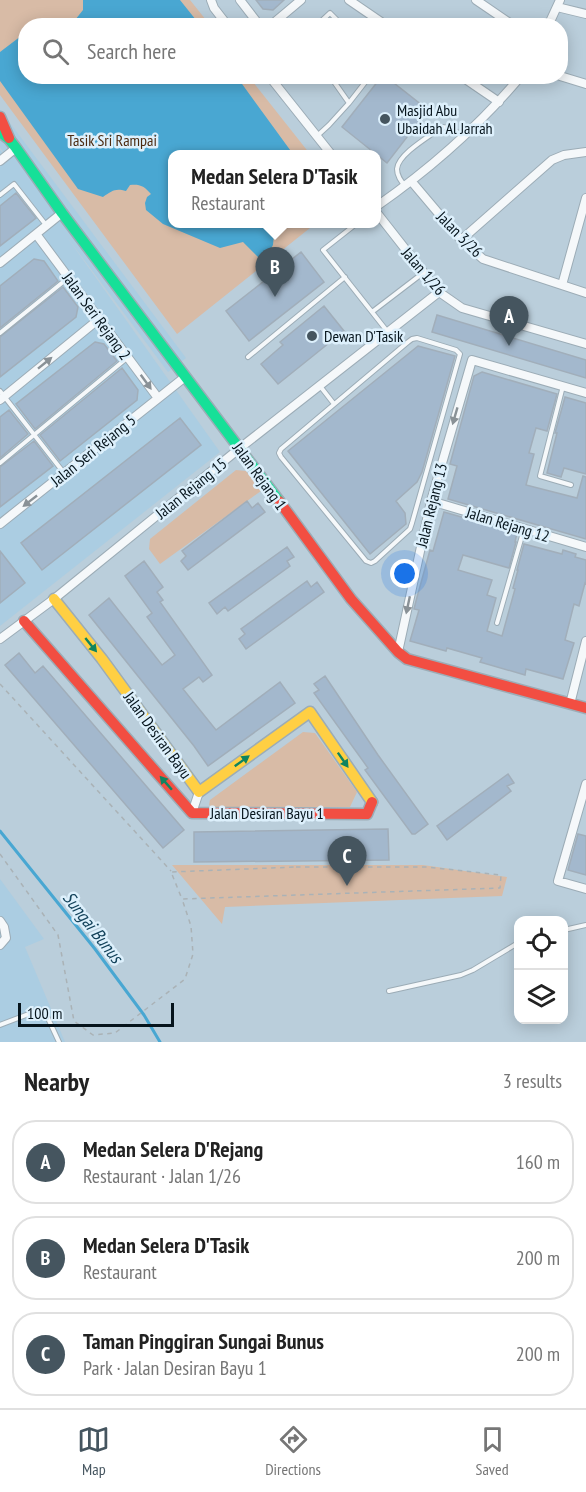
<!DOCTYPE html>
<meta charset="utf-8">
<style>
body{margin:0;font-family:"PT Sans Narrow",sans-serif;background:#f2f2f2;color:#222}
.controls{position:absolute;right:18px;bottom:18px;display:grid;overflow:hidden;border-radius:12px;box-shadow:0 3px 15px #0003}
.controls button{width:54px;height:54px;display:grid;place-items:center;padding:0;border:0;border-bottom:2px solid #e0e0e0;background:#fff;color:#222;font:30px sans-serif}
.scale{position:absolute;left:18px;bottom:15px;width:156px;box-sizing:border-box;padding-left:6px;border:3px solid #06141c;border-top:0;font-size:16px;line-height:21px;white-space:nowrap;color:#06141c;-webkit-text-stroke:4px #ddf0fc;paint-order:stroke}
.you{position:absolute;left:405px;top:574px;width:21px;height:21px;margin:-15px;border:4px solid #fff;border-radius:50%;background:#1a73e8;box-shadow:0 0 0 9px #1a73e833}
.badge{display:grid;place-items:center;width:39px;height:39px;border-radius:50%;background:#45555f;color:#fff;font-size:20px;font-weight:700}
.pin{position:absolute;translate:-50% -50px;filter:drop-shadow(0 2px 3px #0008)}
.pin::after{content:'';position:absolute;top:32px;width:21px;height:18px;background:inherit;clip-path:polygon(0 0,100% 0,50% 100%)}
.popup{position:absolute;left:168px;top:150px;width:213px;height:78px;box-sizing:border-box;display:grid;place-content:center;border-radius:12px;background:#fff;filter:drop-shadow(0 2px 4px #0005);font-size:20px;white-space:nowrap;color:#767676}
.popup b{font-size:22px;color:#222}
.popup::after{content:'';position:absolute;left:50%;top:100%;margin-left:-12px;border:12px solid transparent;border-top-color:#fff}
.list{margin:0;padding:0;list-style:none}
h2{display:flex;justify-content:space-between;align-items:center;height:78px;margin:0;padding:0 24px;font-size:26px}
h2 small{font-size:20px;font-weight:400;color:#767676}
.list li{display:grid;grid-template-columns:39px 1fr auto;gap:18px;align-items:center;box-sizing:border-box;height:84px;margin:0 12px 12px;padding:0 12px;border:2px solid #e0e0e0;border-radius:24px}
.list b{display:block;font-size:22px;white-space:nowrap}
.list p{margin:0;font-size:20px;white-space:nowrap;color:#767676}
.list em{font-size:20px;font-style:normal;color:#767676}
.icon{flex:none;width:33px;height:33px;fill:none;stroke:currentColor;stroke-width:2;stroke-linecap:round;stroke-linejoin:round}
.map{position:relative;flex:none;width:586px;height:1042px;overflow:hidden}
.search{position:absolute;background:#fff;box-shadow:0 3px 15px #0003;left:18px;right:18px;top:18px;height:66px;display:flex;align-items:center;gap:15px;box-sizing:border-box;padding:0 21px;border-radius:24px;color:#767676;font-size:22px}
.sheet{height:366px;background:#fff}
nav{display:flex;justify-content:space-around;align-items:center;box-sizing:border-box;height:84px;border-top:2px solid #e0e0e0;background:#fff;font-size:16px;color:#767676}
nav a{display:grid;justify-items:center;gap:3px}
nav .on{color:#45555f}
.map>svg:first-child{display:block}
.built{fill:#abcde2}
.green{fill:#d8bba6}
.water{fill:#49a7d2}
.lines{fill:none;stroke-linecap:round;stroke-linejoin:round}
.stream{stroke:#49a7d2;stroke-width:3}
.building{fill:#a3b8cd;stroke:#a1aeba;stroke-width:1.5}
.lane-casing{stroke:#9cacb6;stroke-width:6}
.street-casing{stroke:#9cacb6;stroke-width:10}
.fast-casing{stroke:#9cacb6;stroke-width:13}
.slow-casing{stroke:#9cacb6;stroke-width:13}
.jam-casing{stroke:#9cacb6;stroke-width:13}
.path{stroke:#aab2b6;stroke-width:1.5;stroke-dasharray:4.5 4.5;stroke-linecap:butt}
.lane{stroke:#f5f8fa;stroke-width:4}
.street{stroke:#f5f8fa;stroke-width:8}
.fast{stroke:#16e098;stroke-width:10}
.slow{stroke:#ffcf43;stroke-width:10}
.jam{stroke:#f24e42;stroke-width:10}
.oneway{fill:#899196}
.oneway2{fill:#0f8460}
.poi-dot{fill:#45555f;stroke:#ddf0fc;stroke-width:2}
.labels{text-anchor:middle;dominant-baseline:central;stroke-width:5;stroke-linejoin:round;paint-order:stroke}
.poi-label{font-size:16px;fill:#06141c;stroke:#ddf0fc;text-anchor:start}
.park-label{font-size:16px;fill:#4d2b11;stroke:#ddf0fc}
.street-label{font-size:16px;fill:#06141c;stroke:#ddf0fc}
.water-label{font-size:18px;font-style:italic;fill:#14435b;stroke:#ddf0fc}
</style>
<div class="map">
<svg width="586" height="1042" viewBox="0 0 586 1042">
<rect width="100%" height="100%" fill="#bacedb"/>
<!-- built -->
<path class="built" d="M4 115 186 358 168 372 64 233 220 452 0 626V150L8 159 0 147V118Z
M0 879 44 939 25 947 65 1042H0Z"/>
<!-- green -->
<path class="green" d="M0 0H190L210 25 26 26V76L249 77 310 154H173V224H315L177 334 0 95Z
M236 470 246 471 261 491 160 564 149 549 150 539Z
M303 732 315 733 357 792 350 807H212L209 805 210 800Z
M172 865H423L507 877 502 896 225 907 222 924Z"/>
<!-- water -->
<path class="water" d="M83 0H180L200 25H71L83 10Z
M25 33 26 76 237 77 293 154H173V224H279L274 234 273 245 269 252 264 257H258L243 242 220 248 163 224 146 210 145 203 147 197 151 194C144 186 140 184 130 185L126 191C115 188 112 191 103 197L78 189 0 81V52Z"/>
<g class="lines">
<!-- stream -->
<path class="stream" d="M0 831 95 949 144 1015 160 1042"/>
</g>
<!-- building -->
<path class="building" d="M256 0H284L273 10 263 9Z
M382 76H385L428 110 387 163 342 127Z
M16 193 36 218 0 246V206Z
M301 252 324 282 249 341 226 311Z
M34 259 44 261 58 281 0 328V286Z
M63 287 78 307 76 317 0 377V337Z
M324 306 344 331 278 384 261 364 283 345 280 342Z
M437 315 586 360V378L432 332Z
M95 342 104 344 117 361 35 429 16 404Z
M418 346 455 356 422 472 417 482 396 501 405 513 406 524 370 554 288 451Z
M122 368 138 390 137 400 60 461 40 435Z
M482 372 557 394 547 431 536 428 529 453 534 454 526 485 577 498 583 476 586 477V539L448 499 457 466 450 464 460 427 474 376Z
M565 397 586 403V474L564 468 561 477 547 473 557 433H555Z
M9 410 28 434 0 458V417Z
M180 418 201 445 42 570 21 543Z
M34 441 53 466 0 507V467Z
M247 501 252 508 258 503 265 512 188 570 181 561 186 556 182 551Z
M444 512 517 533 515 542H516L509 568 463 555 458 570 492 580 487 595 496 598 487 631 502 636 515 589 513 588 518 570H517L524 544 562 554 563 550 576 554 575 557 586 560V584L585 583 579 606 574 604 565 640 574 643 563 679 526 669 525 675 480 662 482 658 447 648 446 651 410 641 419 610 414 609 416 601 430 550 433 551Z
M287 547 294 557 287 561 290 566 228 611 225 607 217 614 209 603Z
M0 551 25 583 0 603Z
M144 561 163 587 157 592 163 600 160 602 212 675 203 682 199 677 183 689 216 730 280 682 295 703 208 766 194 746 89 615 109 598 162 665 175 655 147 617 152 613 125 576Z
M307 581 311 587 317 582 324 592 246 649 239 639 245 634 241 629Z
M19 653 35 673 43 666 184 830 163 848 5 665Z
M325 676 378 755 428 824 415 834H412L365 770 368 768 314 693 319 690 314 684Z
M508 774 514 783 507 786 511 791 447 840 437 826Z
M388 829 389 860 194 862V832Z
M578 834 586 836V875L568 870Z"/>
<g class="lines">
<defs>
<path id="lane" d="M316 26 330 13 343 26
M349 103 370 76
M317 136 329 125 349 103 330 76
M405 186C401 181 397 176 397 169 398 154 430 136 442 127 451 127 456 131 463 137
M0 195 14 184 46 225
M356 224 323 250 387 331
M372 312 423 273
M0 333 68 278
M417 338 456 350 460 354 412 523 410 529 375 561 371 563 366 561 281 457 279 453 281 449 408 342 412 339Z
M248 357 345 277
M320 386 334 404
M563 386 540 476 571 485
M0 391 64 473
M0 463 127 358
M497 623 524 529
M564 930 586 925
M389 991 461 975 473 970 518 943
M0 1025 39 1010H42L46 1014 59 1042"/>
<path id="street" d="M211 0 214 8 228 26
M240 0 260 26
M349 0 387 26
M476 0 514 26
M557 7 586 14
M270 26 301 0
M548 26 560 0
M269 76 331 154
M461 76 499 102
M560 76 586 84
M0 161 16 148
M412 182 461 240 483 259 586 293
M377 206C430 169 479 126 521 76
M377 213 439 292 462 308 586 344
M36 234 158 398
M461 240 552 160 564 155 586 152
M0 263 62 213
M562 285 586 198
M0 400 99 319
M431 501 586 547
M0 524 185 377
M0 639 54 599 240 448 439 292
M398 652 431 501 472 360 586 393
M570 704 586 641
M586 784 558 881 586 889
M192 813 199 792
M0 921 4 927 6 938 0 945"/>
<path id="fast" d="M0 132 9 139 16 148 62 213 279 501"/>
<path id="slow" d="M54 599 102 659 199 792 310 712 372 802"/>
<path id="jam" d="M0 117 9 138
M279 501 351 599 398 652 407 659 586 708
M24 621 192 813 367 814 372 802"/>
</defs>
<!-- lane casing -->
<use href="#lane" class="lane-casing"/>
<!-- street casing -->
<use href="#street" class="street-casing"/>
<!-- fast casing -->
<use href="#fast" class="fast-casing"/>
<!-- slow casing -->
<use href="#slow" class="slow-casing"/>
<!-- jam casing -->
<use href="#jam" class="jam-casing"/>
<!-- path -->
<path class="path" d="M0 684 171 871
M0 854 58 935 74 1021 93 1035 115 1033 185 979 193 954 191 926 182 899
M296 867H427L501 875 500 888 182 899 171 872Z"/>
<!-- lane -->
<use href="#lane" class="lane"/>
<!-- street -->
<use href="#street" class="street"/>
<!-- fast -->
<use href="#fast" class="fast"/>
<!-- slow -->
<use href="#slow" class="slow"/>
<!-- jam -->
<use href="#jam" class="jam"/>
</g>
<!-- one-way arrows -->
<defs><path id="oneway-solid" d="M-6-.8H1V-3.2L6.5 0L1 3.2V.8H-6Z" transform="scale(1.5)"/></defs>
<g class="oneway">
<use href="#oneway-solid" transform="translate(45 363) rotate(-39)"/>
<use href="#oneway-solid" transform="translate(146 382) rotate(54)"/>
<use href="#oneway-solid" transform="translate(455 416) rotate(106)"/>
<use href="#oneway-solid" transform="translate(30 501) rotate(142)"/>
<use href="#oneway-solid" transform="translate(408 605) rotate(102)"/>
</g>
<g class="oneway2">
<use href="#oneway-solid" transform="translate(91 645) rotate(51)"/>
<use href="#oneway-solid" transform="translate(343 760) rotate(55)"/>
<use href="#oneway-solid" transform="translate(242 761) rotate(-36)"/>
<use href="#oneway-solid" transform="translate(166 783) rotate(-131)"/>
</g>
<!-- markers -->
<g class="poi-dot">
<circle cx="385" cy="119" r="6"/>
<circle cx="312" cy="336" r="6"/>
</g>
<g class="labels">
<!-- poi labels -->
<g class="poi-label">
<text x="397" y="110">Masjid Abu<tspan x="397" dy="18">Ubaidah Al Jarrah</tspan></text>
<text x="324" y="336">Dewan D'Tasik</text>
</g>
<!-- park labels -->
<g class="park-label">
<text x="112" y="140">Tasik Sri Rampai</text>
</g>
<!-- street labels -->
<g class="street-label">
<text transform="translate(460 234) rotate(45)">Jalan 3/26</text>
<text transform="translate(424 271) rotate(49)">Jalan 1/26</text>
<text transform="translate(97 316) rotate(54)">Jalan Seri Rejang 2</text>
<text transform="translate(93 450) rotate(-39)">Jalan Seri Rejang 5</text>
<text transform="translate(260 476) rotate(54)">Jalan Rejang 1</text>
<text transform="translate(191 488) rotate(-39)">Jalan Rejang 15</text>
<text transform="translate(431 505) rotate(-76)">Jalan Rejang 13</text>
<text transform="translate(508 524) rotate(17)">Jalan Rejang 12</text>
<text transform="translate(158 735) rotate(54)">Jalan Desiran Bayu</text>
<text x="267" y="813">Jalan Desiran Bayu 1</text>
</g>
<!-- water labels -->
<g class="water-label">
<text transform="translate(93 927) rotate(52)">Sungai Bunus</text>
</g>
</g>
</svg>
<div class="controls">
<button><svg class="icon" aria-label="locate" viewBox="0 0 24 24"><circle cx="12" cy="12" r="6"/><path d="M12 2v4M12 18v4M2 12h4M18 12h4"/></svg></button>
<button><svg class="icon" aria-label="layers" viewBox="0 0 24 24"><path d="M12 4l9 5-9 5-9-5zM3 14l9 5 9-5"/></svg></button>
</div>
<div class="scale">100 m</div>
<div class="you"></div>
<div class="pin badge" style="left:509px;top:346px">A</div>
<div class="pin badge" style="left:275px;top:297px">B</div>
<div class="popup"><b>Medan Selera D'Tasik</b>Restaurant</div>
<div class="pin badge" style="left:347px;top:886px">C</div>
<div class="search"><svg class="icon" aria-label="search" viewBox="0 0 24 24"><circle cx="10" cy="10" r="6"/><path d="M15 15l6 6"/></svg>Search here</div>
</div>
<section class="sheet">
<h2>Nearby<small>3 results</small></h2>
<ul class="list">
<li><span class="badge">A</span><div><b>Medan Selera D'Rejang</b><p>Restaurant · Jalan 1/26</p></div><em>160 m</em></li>
<li><span class="badge">B</span><div><b>Medan Selera D'Tasik</b><p>Restaurant</p></div><em>200 m</em></li>
<li><span class="badge">C</span><div><b>Taman Pinggiran Sungai Bunus</b><p>Park · Jalan Desiran Bayu 1</p></div><em>200 m</em></li>
</ul>
</section>
<nav>
<a class="on"><svg class="icon" aria-label="map" viewBox="0 0 24 24"><path d="M3 6l6-2 6 2 6-2v14l-6 2-6-2-6 2zM9 4v14M15 6v14"/></svg>Map</a>
<a><svg class="icon" aria-label="directions" viewBox="0 0 24 24"><path d="M12 3l9 9-9 9-9-9zM9 14v-3h6M13 9l2 2-2 2"/></svg>Directions</a>
<a><svg class="icon" aria-label="saved" viewBox="0 0 24 24"><path d="M7 4h10v16l-5-4-5 4z"/></svg>Saved</a>
</nav>
